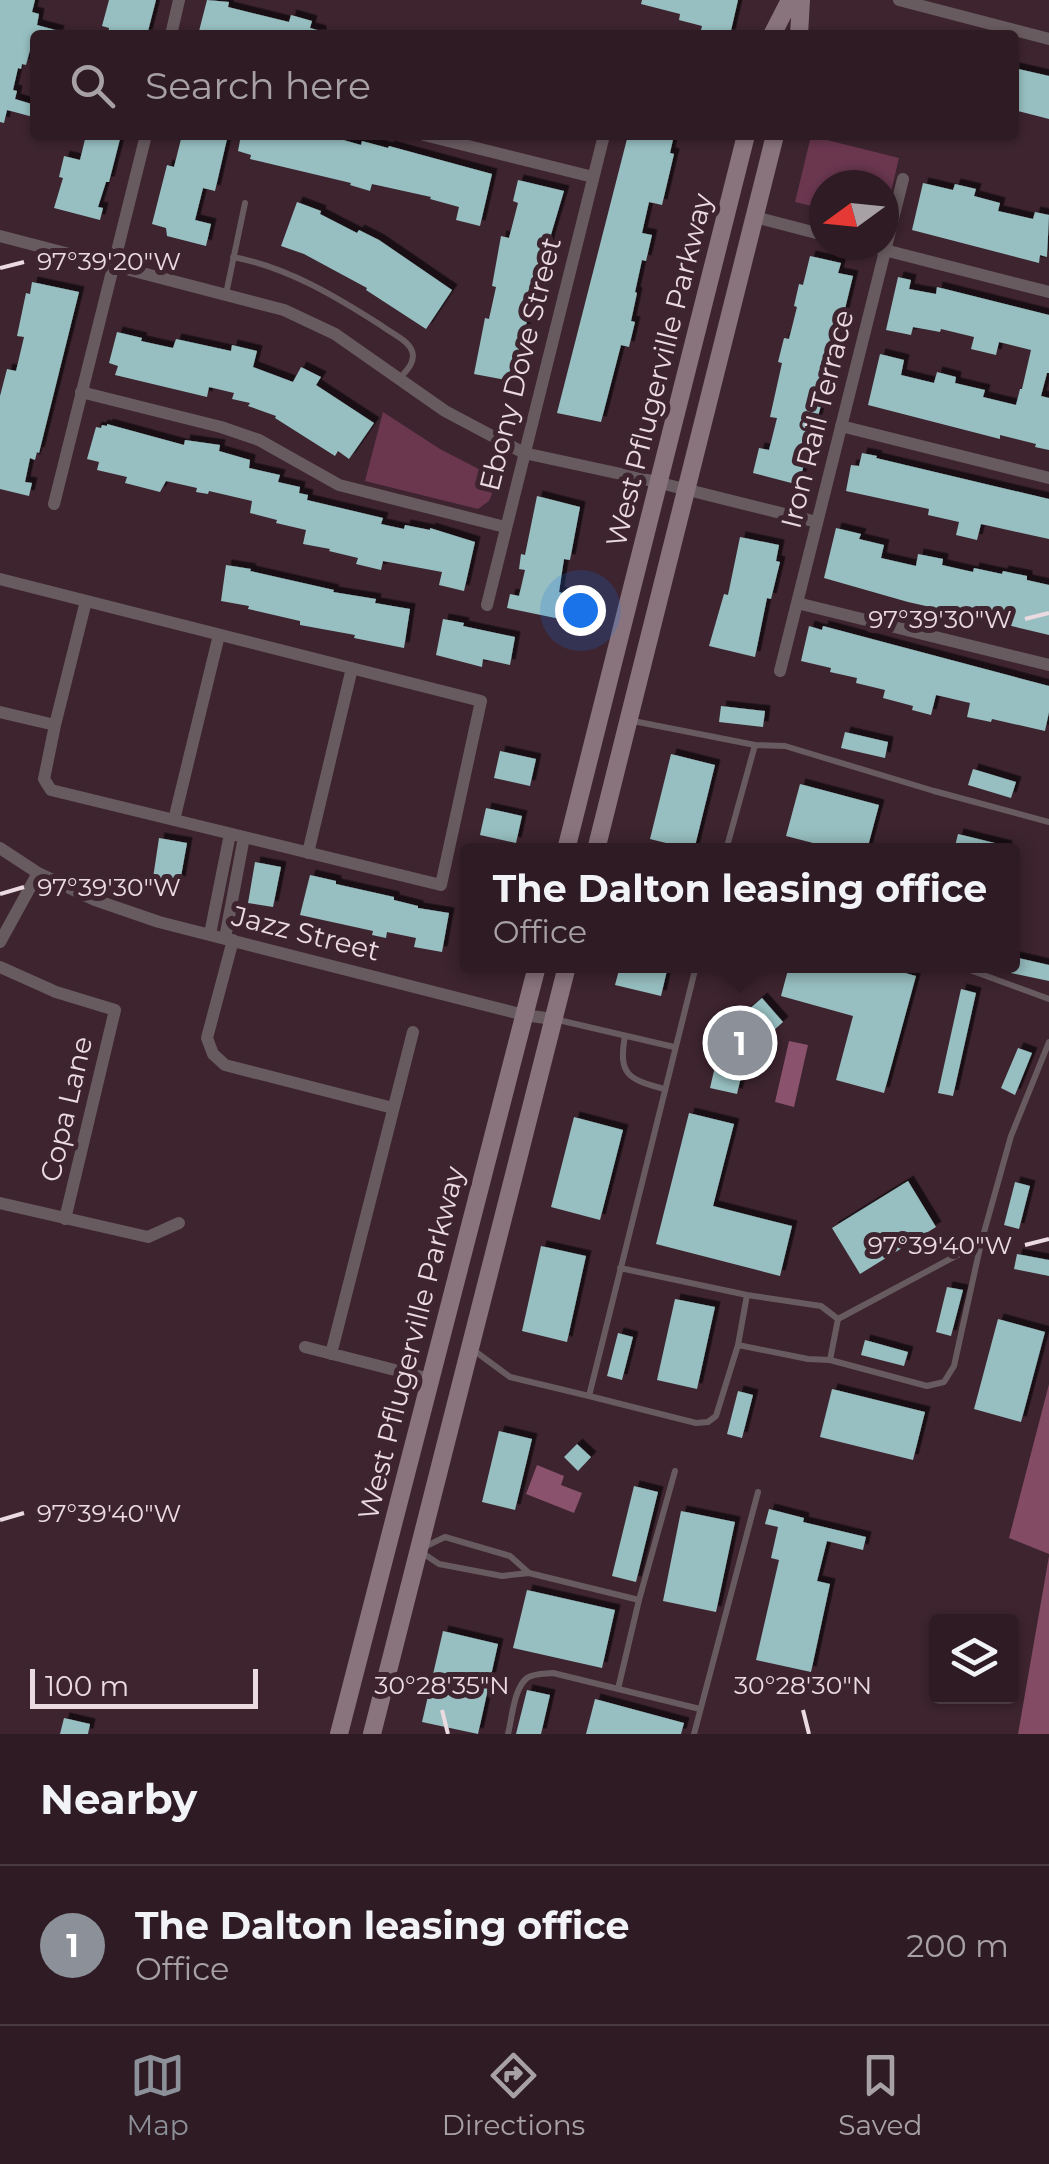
<!DOCTYPE html>
<meta charset="utf-8">
<style>
body{margin:0;font-family:Montserrat,sans-serif;background:#36242b;color:#f1f3f6}
.controls{position:absolute;right:30px;bottom:30px;display:grid;overflow:hidden;border-radius:10px;box-shadow:0 2px 8px #0004}
.controls button{width:90px;height:90px;display:grid;place-items:center;padding:0;border:0;border-bottom:2px solid #493941;background:#2e1b23;color:#f1f3f6;font:50px sans-serif}
.compass{position:absolute;left:809px;top:170px;width:90px;height:90px;border-radius:50%;background:#2e1b23;box-shadow:0 2px 8px #0004;rotate:255deg}
.scale{position:absolute;left:30px;bottom:25px;width:228px;box-sizing:border-box;padding-left:10px;border:5px solid #ebdae0;border-top:0;font-size:28px;line-height:35px;white-space:nowrap;color:#ebdae0;-webkit-text-stroke:8px #3d242f;paint-order:stroke}
.you{position:absolute;left:580px;top:610px;width:35px;height:35px;margin:-25px;border:8px solid #fff;border-radius:50%;background:#1a73e8;box-shadow:0 0 0 15px #1a73e833}
.badge{display:grid;place-items:center;width:65px;height:65px;border-radius:50%;background:#8c9099;color:#fff;font-size:32px;font-weight:700}
.pin{position:absolute;translate:-50% -50%;border:5px solid #fff;box-shadow:0 2px 10px #0006}
.popup{position:absolute;left:460px;top:843px;width:560px;height:130px;box-sizing:border-box;display:grid;place-content:center;border-radius:10px;background:#2e1b23;filter:drop-shadow(0 2px 8px #0005);font-size:32px;white-space:nowrap;color:#a7a1a6}
.popup b{font-size:38px;color:#f1f3f6}
.popup::after{content:'';position:absolute;left:50%;top:100%;margin-left:-20px;border:20px solid transparent;border-top-color:#2e1b23}
.list{margin:0;padding:0;list-style:none}
h2{display:flex;justify-content:space-between;align-items:center;height:130px;margin:0;padding:0 40px;font-size:42px}
h2 small{font-size:32px;font-weight:400;color:#a7a1a6}
.list li{display:grid;grid-template-columns:65px 1fr auto;gap:30px;align-items:center;box-sizing:border-box;height:160px;padding:0 40px;border-top:2px solid #493941}
.list b{display:block;font-size:38px;white-space:nowrap}
.list p{margin:0;font-size:32px;white-space:nowrap;color:#a7a1a6}
.list em{font-size:32px;font-style:normal;color:#a7a1a6}
.icon{flex:none;width:55px;height:55px;fill:none;stroke:currentColor;stroke-width:2;stroke-linecap:round;stroke-linejoin:round}
.map{position:relative;flex:none;width:1049px;height:1734px;overflow:hidden}
.search{position:absolute;background:#2e1b23;box-shadow:0 2px 8px #0004;left:30px;right:30px;top:30px;height:110px;display:flex;align-items:center;gap:25px;box-sizing:border-box;padding:0 35px;border-radius:10px;color:#a7a1a6;font-size:38px}
.sheet{height:290px;background:#2e1b23}
nav{display:flex;justify-content:space-around;align-items:center;box-sizing:border-box;height:140px;border-top:2px solid #493941;background:#2e1b23;font-size:28px;color:#a7a1a6}
nav a{display:grid;justify-items:center;gap:5px}
nav .on{color:#8c9099}
.map>svg:first-child{display:block}
.green{fill:#6a374f}
.forest{fill:#834b64}
.water{fill:#8a526c}
.building{fill:#97bfc1;filter:url(#shadow)}
.lines{fill:none;stroke-linecap:round;stroke-linejoin:round}
.service{stroke:#685b60;stroke-width:6}
.minor{stroke:#685b60;stroke-width:12}
.secondary{stroke:#89747d;stroke-width:18}
.ticks{fill:none;stroke:#ebdae0;stroke-width:4}
.labels{text-anchor:middle;dominant-baseline:central;stroke-width:10;stroke-linejoin:round;paint-order:stroke}
.street-label{font-size:28px;fill:#ebdae0;stroke:#3d242f}
.ticks-label{font-size:25px;text-anchor:middle;fill:#ebdae0;stroke:#3d242f;stroke-width:10;stroke-linejoin:round;paint-order:stroke}
</style>
<div class="map">
<svg width="1049" height="1734" viewBox="0 0 1049 1734">
<defs>
<filter id="shadow"><feDropShadow dx="5.5" dy="-5.5" stdDeviation="0" flood-color="#0009"/></filter>
</defs>
<rect width="100%" height="100%" fill="#3d242f"/>
<!-- green -->
<path class="green" d="M811 136 899 158 884 221V185H824V209L795 202Z
M383 412 440 449 498 479 489 501 478 509 365 481Z"/>
<!-- forest -->
<path class="forest" d="M1049 1384V1554L1009 1538Z
M1049 1556V1734H1018Z"/>
<!-- water -->
<path class="water" d="M789 1041 808 1045 794 1107 775 1102Z
M537 1465 564 1476 561 1485 582 1493 574 1513 526 1494Z"/>
<!-- building -->
<path class="building" d="M0 0H35L32 12 39 14 37 25 59 31 58 35H34L26 65 22 64 21 69 18 68 13 90 17 91 15 99 35 105 33 117 7 110 4 123 0 122Z
M109 0H156L147 35H108L109 28 102 26Z
M207 0 229 2 228 7 289 22 291 15 312 21 310 28 321 31V35H198Z
M642 0H738L730 35H710L711 32 701 30 702 26 679 20 680 14 641 4Z
M1014 68 1049 76V119L1014 110Z
M86 135H121L109 182H106L98 207 103 208 100 220 54 208 63 178 59 177 64 156 80 160Z
M182 135H210L227 139 215 191 203 188 195 220 211 224 206 246 167 236 166 228 152 224 167 165 174 167Z
M241 135H326L361 145 362 141 388 148 389 146 492 174 480 226 456 220 459 207 430 199 431 197 372 184 370 191 350 185 351 183 250 159 251 155 238 151Z
M628 135H674L670 153 674 154 662 205 649 202 642 233 652 235 646 261 642 260 635 292 637 293 631 321 635 322 629 347 621 345 601 422 557 413Z
M518 180 564 191 550 238 531 322 527 321 518 360 520 361 516 382 474 374 485 318 489 319 496 287 492 286 501 236 509 238 518 203 513 201Z
M923 183 953 190 955 184 976 189 974 196 1000 203 998 211 1033 219 1035 212 1049 215 1047 257 1040 255 1039 263 912 230Z
M297 202 321 211 320 214 357 233 359 230 379 240 452 290 426 329 366 290 367 288 304 254 281 246Z
M810 256 841 263 838 273 853 276 823 399 815 426H813L799 485 753 473 759 448 769 450 777 418 770 417 782 363 778 362 784 338 789 339 797 307 794 306 799 284 803 285Z
M898 277 911 280 909 289 936 294 937 287 1049 315V373H1047L1041 396 1049 398V450L1035 447 1036 444 1000 435V439L868 405 880 354 904 360 901 375 934 383 937 372 956 377 955 383 985 390 983 397 1016 405 1020 389H1022L1031 350 999 342 996 355 971 349 974 337 941 329 940 332 913 327 911 335 886 330Z
M32 282 79 292 39 453 37 452 35 460 30 458 25 482 32 483 29 496 0 489V396L7 369 16 371 24 337 17 336 26 293 30 294Z
M117 332 142 338 141 341 173 348 176 339 231 351 232 345 257 351 253 367 293 382 301 367 321 377 316 385 374 423 349 459 338 451 335 456 275 418 276 416 248 406 250 403 232 399 234 393 209 387 207 397 115 375 118 366 109 363Z
M107 424 184 445 185 440 220 445 219 451 250 460 249 468 280 475 278 482 300 487 299 493 308 495 307 500 383 518 381 524 404 529 405 525 430 530V528L475 542 464 591 439 585 442 572 383 561 381 570 356 564 358 558 329 551 330 549 303 544 306 530 276 523 277 520 250 513 252 501 209 491 208 494 196 492 197 488 166 481 160 492 125 483 127 477 97 470 99 462 87 459 96 427 101 428 102 425 107 426Z
M862 453 877 456 876 458 1049 499V539L981 524 977 540 956 535 959 522 928 515 929 509 846 491 851 465 859 466Z
M537 496 580 507 570 560 564 559 559 592 565 594 560 619 507 608 510 594 519 596 525 570 519 569 521 554 525 555Z
M836 528 861 534 859 539 884 545 881 558 916 566 918 554 943 559 942 565 973 572 974 568 1002 574 1003 571 1027 576V580L1049 585V635L1003 624 1004 617 981 612 979 618 908 602 824 578Z
M740 537 779 545 776 561 780 562 771 599 767 598 755 657 709 646 724 594 728 595Z
M226 565 251 569 250 571 334 590 333 592 376 599 375 603 410 609 404 648 354 638 355 635 300 625V621L248 609 249 606 221 601Z
M443 619 464 623 463 626 515 637 510 665 483 659 482 667 436 655Z
M809 626 822 630 823 626 1049 686V712L1045 731 992 719 991 722 967 717 970 703 936 695 931 715 912 710 913 706 883 698 885 690 856 683 857 678 830 672 831 668 801 661Z
M721 706 765 711 763 727 719 722Z
M845 732 888 742 885 758 841 748Z
M500 751 536 759 530 786 494 778Z
M671 754 715 765 694 850 650 839Z
M973 769 1016 782 1011 798 968 785Z
M800 784 879 805 867 850H840L786 836Z
M486 808 522 816 516 843 480 835Z
M958 834 1007 846 1006 850H954Z
M159 838 187 843 180 882 153 878Z
M255 862 281 867 273 907 248 903Z
M310 875 336 881V884L394 897V900L418 906V908L449 913 442 952 414 947 416 938 387 932 386 938 372 935 373 931 300 915Z
M1014 957 1049 965V981L1011 973Z
M620 966H668L661 996 615 985Z
M789 966H880L916 976 884 1093 836 1080 853 1016 781 996Z
M961 989 976 993 953 1096 938 1093Z
M762 998 783 1022 746 1055 737 1094 710 1088 723 1032Z
M1018 1048 1032 1053 1015 1095 1001 1088Z
M689 1113 734 1124 713 1206 792 1226 780 1276 656 1244Z
M574 1117 623 1130 600 1220 551 1207Z
M908 1181 936 1227 860 1274 832 1228Z
M1015 1182 1030 1186 1019 1229 1004 1225Z
M541 1246 586 1256 567 1342 522 1331Z
M1017 1254 1049 1260V1276L1014 1269Z
M947 1287 963 1290 951 1336 936 1332Z
M675 1299 715 1307 697 1389 657 1380Z
M998 1319 1045 1332 1021 1422 974 1409Z
M618 1333 633 1337 622 1380 607 1376Z
M865 1340 908 1352 904 1366 861 1355Z
M832 1389 925 1412 913 1460 820 1437Z
M738 1391 753 1395 742 1438 727 1434Z
M499 1431 532 1439 515 1510 482 1502Z
M577 1444 591 1457 578 1471 564 1457Z
M634 1486 658 1492 636 1582 612 1576Z
M769 1509 804 1518 803 1522 866 1537 863 1550 827 1541 817 1581 830 1584 811 1672 756 1660 779 1560 771 1558 778 1527 765 1524Z
M681 1511 735 1522 716 1612 663 1601Z
M527 1590 615 1610 602 1668 513 1648Z
M443 1631 498 1644 478 1734 422 1722Z
M527 1690 550 1695 541 1734H516Z
M595 1699 684 1723 681 1734H586Z
M64 1718 90 1724 88 1734H60Z"/>
<g class="lines">
<!-- service -->
<path class="service" d="M233 257C287 267 337 297 382 326 391 333 408 340 412 351 416 362 406 371 400 378
M226 294 245 203
M633 721 755 745
M726 850 755 745 785 746 934 791 1049 822
M696 966 589 1396 696 1423 708 1422 716 1416 738 1345 808 1359 830 1360 927 1386 944 1382 954 1366 981 1243 1011 1136 1049 1042
M959 966 1049 999
M554 1019 674 1047
M625 1036C618 1075 628 1079 664 1089
M620 1268 747 1295 821 1306 838 1319 980 1243
M738 1345 747 1295
M472 1349 510 1377 589 1396
M830 1360 838 1319
M529 1573 510 1556 445 1537 418 1550 439 1564 502 1576 529 1573 639 1600
M618 1689 639 1600 675 1471
M508 1734C512 1718 514 1688 527 1678 535 1673 544 1674 553 1673L700 1709
M694 1734 758 1492"/>
<!-- minor -->
<path class="minor" d="M899 0 1049 39
M171 35 179 0
M424 135 593 177
M755 217 824 235
M0 236 284 310 335 334 445 411 524 453 644 479 817 522
M865 245 1049 292
M81 392 221 427 259 440 339 485 505 527
M841 426 1049 478
M54 504 146 135
M0 579 481 701 441 885 51 790 44 779 55 725 0 712
M797 603 1049 665
M487 605 604 135
M780 671 903 179
M55 725 86 601
M174 820 219 635
M0 848 38 873 95 900 159 922 524 1015 553 1019
M308 853 352 668
M210 934 230 834
M225 938 244 837
M233 940 207 1038 213 1054 225 1065 393 1108
M0 942 38 873
M0 967 56 992 115 1010 65 1219
M0 1203 148 1237 179 1223
M305 1347 430 1379
M331 1354 413 1032"/>
<!-- secondary -->
<path class="secondary" d="M772 35 790 0
M799 35 801 0
M566 850 746 135
M596 850 775 135
M339 1734 537 966
M372 1734 567 966"/>
</g>
<!-- ticks -->
<path class="ticks" d="M0 268 24 262M1025 619 1049 613M0 894 24 887M1025 1245 1049 1239M0 1520 24 1513M442 1710 448 1734M803 1710 809 1734"/>
<g class="labels">
<!-- street labels -->
<g class="street-label">
<text transform="translate(520 364) rotate(-76)">Ebony Dove Street</text>
<text transform="translate(659 370) rotate(-76)">West Pflugerville Parkway</text>
<text transform="translate(817 419) rotate(-76)">Iron Rail Terrace</text>
<text transform="translate(306 933) rotate(14)">Jazz Street</text>
<text transform="translate(66 1109) rotate(-77)">Copa Lane</text>
<text transform="translate(411 1343) rotate(-76)">West Pflugerville Parkway</text>
</g>
</g>
<g class="ticks-label">
<text x="109" y="270">97°39'20"W</text>
<text x="940" y="628">97°39'30"W</text>
<text x="109" y="896">97°39'30"W</text>
<text x="940" y="1254">97°39'40"W</text>
<text x="109" y="1522">97°39'40"W</text>
<text x="442" y="1694">30°28'35"N</text>
<text x="803" y="1694">30°28'30"N</text>
</g>
</svg>
<div class="controls">
<button><svg class="icon" aria-label="layers" viewBox="0 0 24 24"><path d="M12 4l9 5-9 5-9-5zM3 14l9 5 9-5"/></svg></button>
</div>
<svg class="compass" viewBox="-18 -18 36 36"><path d="M0-13l5 13h-10z" fill="#e53935"/><path d="M0 13l5-13h-10z" fill="#a7a1a6"/></svg>
<div class="scale">100 m</div>
<div class="you"></div>
<div class="pin badge" style="left:740px;top:1043px">1</div>
<div class="popup"><b>The Dalton leasing office</b>Office</div>
<div class="search"><svg class="icon" aria-label="search" viewBox="0 0 24 24"><circle cx="10" cy="10" r="6"/><path d="M15 15l6 6"/></svg>Search here</div>
</div>
<section class="sheet">
<h2>Nearby<small></small></h2>
<ul class="list">
<li><span class="badge">1</span><div><b>The Dalton leasing office</b><p>Office</p></div><em>200 m</em></li>
</ul>
</section>
<nav>
<a class="on"><svg class="icon" aria-label="map" viewBox="0 0 24 24"><path d="M3 6l6-2 6 2 6-2v14l-6 2-6-2-6 2zM9 4v14M15 6v14"/></svg>Map</a>
<a><svg class="icon" aria-label="directions" viewBox="0 0 24 24"><path d="M12 3l9 9-9 9-9-9zM9 14v-3h6M13 9l2 2-2 2"/></svg>Directions</a>
<a><svg class="icon" aria-label="saved" viewBox="0 0 24 24"><path d="M7 4h10v16l-5-4-5 4z"/></svg>Saved</a>
</nav>
